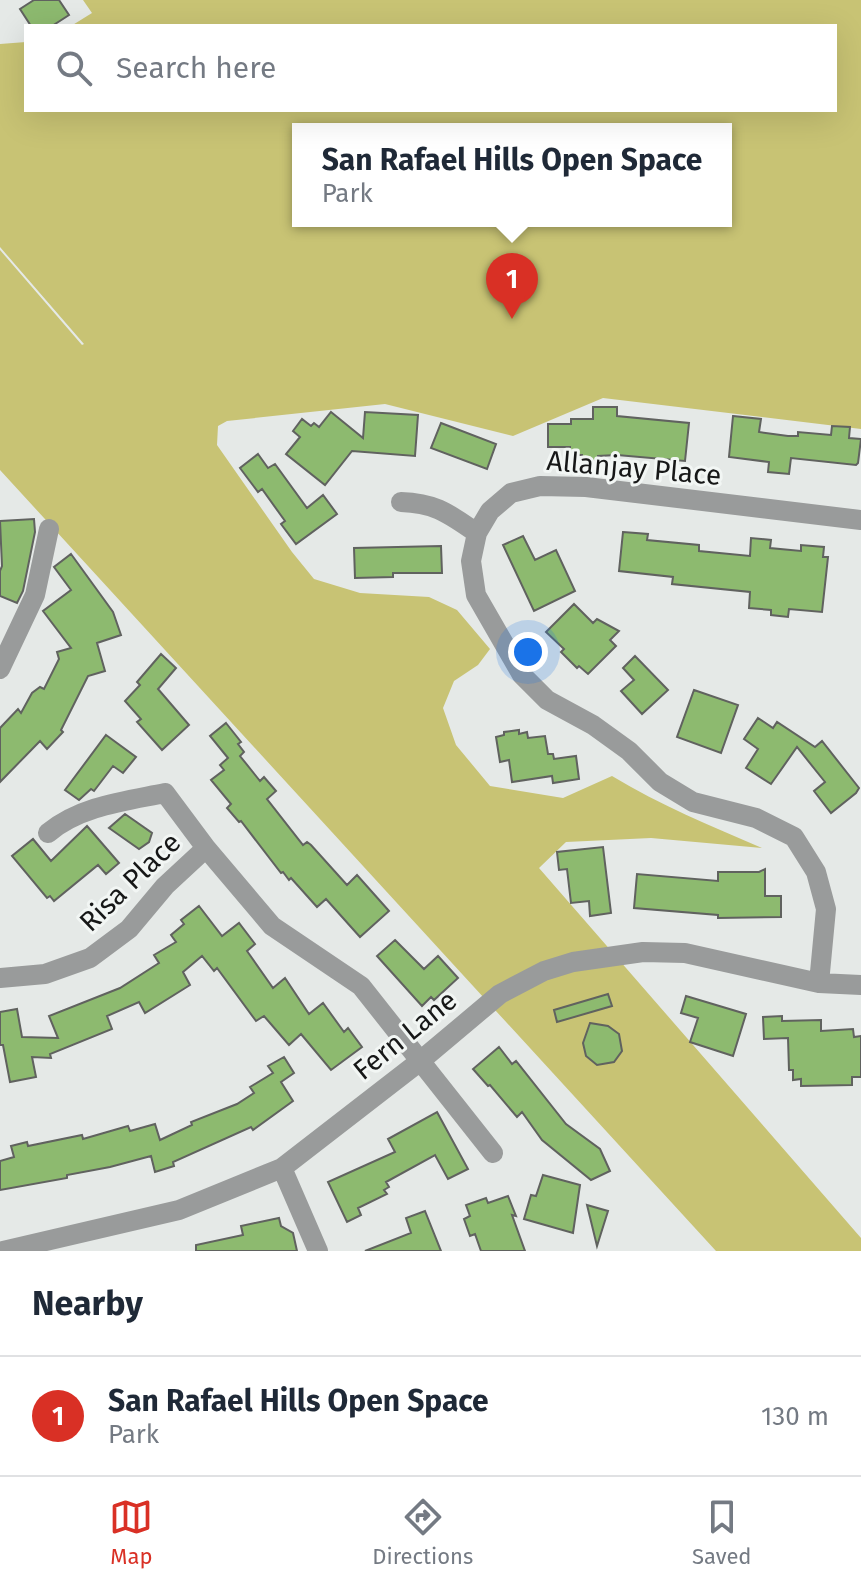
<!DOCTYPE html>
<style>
body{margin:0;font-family:"Fira Sans",sans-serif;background:#f6f6f7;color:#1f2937}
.you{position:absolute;left:528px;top:652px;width:28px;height:28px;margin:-20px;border:6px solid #fff;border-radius:50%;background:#1a73e8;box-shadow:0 0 0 12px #1a73e833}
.badge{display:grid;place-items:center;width:52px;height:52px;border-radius:50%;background:#d93025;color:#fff;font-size:26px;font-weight:700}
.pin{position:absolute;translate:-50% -66px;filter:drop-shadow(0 2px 4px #0008)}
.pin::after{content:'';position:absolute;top:42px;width:28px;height:24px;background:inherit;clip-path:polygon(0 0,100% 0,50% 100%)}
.popup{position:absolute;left:292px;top:123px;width:440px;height:104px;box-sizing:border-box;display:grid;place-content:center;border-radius:0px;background:#fff;filter:drop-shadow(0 2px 6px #0005);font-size:26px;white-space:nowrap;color:#747a83}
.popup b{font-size:30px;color:#1f2937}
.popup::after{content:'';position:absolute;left:50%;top:100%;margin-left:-16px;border:16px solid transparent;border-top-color:#fff}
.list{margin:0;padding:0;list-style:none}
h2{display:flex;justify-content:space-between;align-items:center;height:104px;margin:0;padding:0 32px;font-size:34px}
h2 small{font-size:26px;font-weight:400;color:#747a83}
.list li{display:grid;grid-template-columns:52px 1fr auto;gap:24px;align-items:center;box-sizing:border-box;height:120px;padding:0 32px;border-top:2px solid #e0e1e3}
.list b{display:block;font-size:30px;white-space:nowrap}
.list p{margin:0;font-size:26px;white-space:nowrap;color:#747a83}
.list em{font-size:26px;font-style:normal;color:#747a83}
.icon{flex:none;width:44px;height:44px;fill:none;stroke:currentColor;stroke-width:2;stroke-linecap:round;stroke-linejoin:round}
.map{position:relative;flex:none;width:861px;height:1251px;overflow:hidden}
.search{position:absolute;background:#fff;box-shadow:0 8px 32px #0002;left:24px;right:24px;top:24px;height:88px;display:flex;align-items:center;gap:20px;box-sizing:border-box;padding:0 28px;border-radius:0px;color:#747a83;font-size:30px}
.sheet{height:224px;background:#fff}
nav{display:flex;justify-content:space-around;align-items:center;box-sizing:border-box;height:112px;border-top:2px solid #e0e1e3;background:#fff;font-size:22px;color:#747a83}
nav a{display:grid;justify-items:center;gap:4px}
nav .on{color:#d93025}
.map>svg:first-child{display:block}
.green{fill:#c8c374;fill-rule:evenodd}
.building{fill:#8dba6f;stroke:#60625f;stroke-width:2}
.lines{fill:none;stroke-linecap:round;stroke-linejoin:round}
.minor{stroke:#999b9b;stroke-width:20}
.labels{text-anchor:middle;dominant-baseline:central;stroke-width:6;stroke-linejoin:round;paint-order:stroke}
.street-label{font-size:28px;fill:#161717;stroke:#f2f6f4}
</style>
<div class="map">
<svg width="861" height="1251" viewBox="0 0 861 1251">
<rect width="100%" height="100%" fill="#e5e9e7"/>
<!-- green -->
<path class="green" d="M83 0H861V429L603 398 513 436 385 404 227 421 218 426 217 445 292 552 314 579 360 593 429 597 457 610 490 649 478 665 454 681 443 708 456 745 490 786 563 798 612 776C660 805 711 826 762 848L651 838 566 842 539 868 861 1238V1251H716L0 470V250L82 345 84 344 0 247V44L26 42V110H835V26H71L92 13ZM298 129H726V221H298Z"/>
<!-- building -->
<path class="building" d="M34 0H59L69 15 52 26H31L20 9Z
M593 407H617V416L689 423 685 461 617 455 598 456V461H582V455H570V447H548V424H571V419H593Z
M331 412 363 438 365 412 418 415 415 456 352 451 325 485 286 454 300 437 293 431 302 419 311 426 314 423 319 427Z
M733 416 761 419 759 432 788 436H798V432L831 435 832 426 850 427 849 438 861 439 858 463 856 465 791 458 789 474 768 472 769 462 729 457Z
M441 423 496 444 487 469 431 448Z
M258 454 268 468 275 464 307 508 323 495 337 514 296 544 281 524 285 521 262 489 258 492 240 468Z
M34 519 35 532 23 591 17 603 0 596V571L2 566 0 521Z
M623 532 648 534 647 540 699 545V551L750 556 751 538 771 540 770 548 801 551V545L824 547 823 557H828L822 612 789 609 788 617 771 615V610L749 608 750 592 672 584 673 577 619 571Z
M523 536 535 560 556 550 575 591 534 611 503 545Z
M441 546 442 573H393V577L355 578 354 548Z
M71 554 113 612 121 635 97 643 105 671 88 676 61 730 63 732 47 749 40 741 0 782V728L18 709 21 713 32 693 40 687 44 689 59 659 57 652 71 648 43 611 71 590 54 567Z
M574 604 593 623 597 619 619 631 610 640 616 646 588 674 579 666 577 668 561 652 564 649 546 632Z
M161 654 176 668 158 689 189 725 162 750 137 722 141 719 125 701 140 685 137 682Z
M635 656 668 690 642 714 621 691 634 680 623 668Z
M694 690 738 705 721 753 677 737Z
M758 718 773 728 777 722 815 747 822 741 859 788 856 793 831 813 814 791 825 782 797 747 771 784 746 768 758 749 744 739Z
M226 723 241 742 238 744 244 752 240 756 260 781 264 777 276 791 267 799 303 845 307 842 311 845 347 885 357 875 389 911 360 937 326 899 317 907 291 878 289 880 283 872 281 873 241 821 239 822 227 808 231 804 211 780 224 770 220 765 228 758 210 736Z
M519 730V734L527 732 528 738 545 736 548 754H553L554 759 576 756 579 779 553 783 552 776 512 782 509 760 500 762 496 737 504 735V732Z
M106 735 136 757 123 773 113 766 94 791 91 789 79 800 65 790Z
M125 814 152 833 149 842 139 849 109 828Z
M87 826 119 863 106 874 98 865 54 901 50 896 47 898 12 856 33 839 51 861Z
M603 847 611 913 590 916 589 901 571 903 567 869 559 870 557 852Z
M765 869V896H781V917L718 918V915L634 908 637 874 718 881V872H759Z
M199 906 222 936 239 923 255 944 247 951 273 988 285 978 309 1014 323 1003 344 1032 348 1028 362 1047 331 1070 301 1034 289 1045 264 1016 256 1021 217 968 214 971 202 956 183 972 190 985 145 1013 139 1002 107 1016 112 1029 50 1054 51 1058 32 1057 36 1077 10 1082 3 1045H0V1012L17 1009 22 1037 58 1038 49 1016 120 988 159 963 154 955 176 942 171 935 184 924 181 920Z
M395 940 424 969 438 956 458 978 434 1000 431 997 422 1006 377 956Z
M608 994 612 1006 557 1022 554 1010Z
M686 996 746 1014 733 1056 690 1042 698 1018 681 1013Z
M782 1016V1021L821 1020V1031L853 1029 854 1037 861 1036V1077H852V1085L801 1086V1079L793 1080V1070H789L788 1038 764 1039 763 1017Z
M590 1023 608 1026 619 1034 622 1051 614 1062 597 1065 586 1056 583 1043Z
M499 1047 512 1064 516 1061 566 1124 600 1149 610 1171 591 1180 542 1140 522 1112 517 1117 490 1085 488 1086 473 1069Z
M284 1057 294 1073 281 1082 293 1101 253 1130 251 1127 173 1162 174 1166 155 1172 151 1156 110 1167 67 1175V1178L0 1190V1161L14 1157 11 1146 27 1142 28 1146 82 1135 83 1139 128 1126 130 1131 155 1124 160 1140 192 1125 191 1122 237 1104 254 1093 250 1087 273 1073 268 1066Z
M437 1112 468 1169 448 1179 435 1155 386 1182 389 1187 384 1190 387 1194 358 1208 361 1215 347 1222 328 1182 395 1152 388 1139Z
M543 1175 580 1185 573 1233 524 1219 531 1195 536 1196Z
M508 1196 516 1216 512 1215 525 1251H481L475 1234 470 1236 464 1219 470 1216 466 1205 486 1198 488 1203Z
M587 1205 608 1211 597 1246Z
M425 1211 441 1251H365L411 1233 406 1218Z
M279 1218 281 1226 293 1233 297 1251H196V1245L243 1235 241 1226Z"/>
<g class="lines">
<!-- minor -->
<path class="minor" d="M401 502C436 503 449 514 477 533
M0 669 35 595 49 529
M48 833C80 806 126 801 165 793L206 848 272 926 361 986 493 1153
M0 978 45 974 90 958 129 929 165 886 206 848
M819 983 826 909 816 872 794 837 756 818 693 802 660 782 629 751 593 725 547 700 522 675 476 595 471 561 477 533 490 511 511 493 540 486 586 487 861 520
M282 1168 318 1251
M3 1251 179 1210 282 1168 419 1062 500 994 544 971 573 962 643 952 685 953 819 983 861 985"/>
</g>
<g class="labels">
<!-- street labels -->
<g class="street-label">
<text transform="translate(634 468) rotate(5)">Allanjay Place</text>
<text transform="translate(130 882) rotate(-44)">Risa Place</text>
<text transform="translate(405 1035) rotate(-39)">Fern Lane</text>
</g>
</g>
</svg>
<div class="you"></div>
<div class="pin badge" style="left:512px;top:319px">1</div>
<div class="popup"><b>San Rafael Hills Open Space</b>Park</div>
<div class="search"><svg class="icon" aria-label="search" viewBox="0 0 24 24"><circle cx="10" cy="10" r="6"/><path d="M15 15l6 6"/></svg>Search here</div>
</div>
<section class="sheet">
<h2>Nearby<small></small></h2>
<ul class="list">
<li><span class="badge">1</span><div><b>San Rafael Hills Open Space</b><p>Park</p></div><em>130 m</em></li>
</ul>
</section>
<nav>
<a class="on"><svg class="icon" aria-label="map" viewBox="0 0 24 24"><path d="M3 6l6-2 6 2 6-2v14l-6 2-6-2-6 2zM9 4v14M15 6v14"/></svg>Map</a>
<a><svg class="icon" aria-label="directions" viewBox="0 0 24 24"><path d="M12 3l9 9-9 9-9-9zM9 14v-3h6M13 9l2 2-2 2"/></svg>Directions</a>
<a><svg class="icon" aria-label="saved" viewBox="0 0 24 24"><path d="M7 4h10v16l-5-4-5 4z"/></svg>Saved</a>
</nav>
